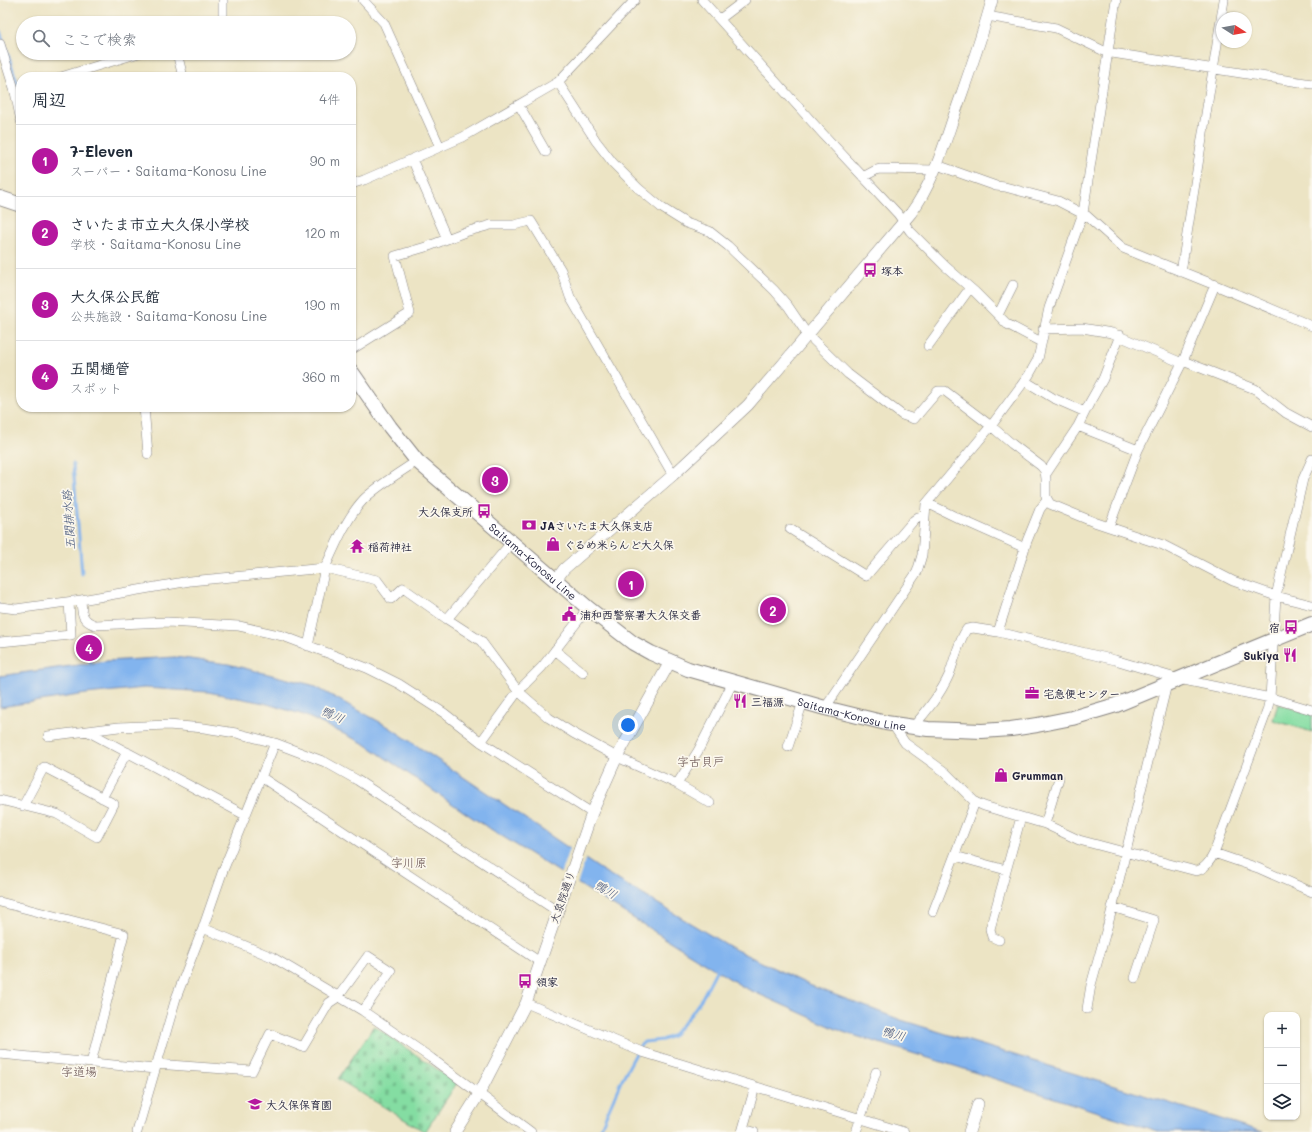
<!DOCTYPE html>
<html lang="ja">
<meta charset="utf-8">
<style>
body{margin:0;font-family:Mali,"Klee One",sans-serif;background:#f6f6f7;color:#1f2937}
.controls{position:absolute;right:12px;bottom:12px;display:grid;overflow:hidden;border-radius:8px;box-shadow:0 1px 3px #0004}
.controls button{width:36px;height:36px;display:grid;place-items:center;padding:0;border:0;border-bottom:1px solid #e0e1e3;background:#fff;color:#1f2937;font:20px sans-serif}
.compass{position:absolute;left:1216px;top:12px;width:36px;height:36px;border-radius:50%;background:#fff;box-shadow:0 1px 3px #0004;rotate:101deg}
.you{position:absolute;left:628px;top:725px;width:14px;height:14px;margin:-10px;border:3px solid #fff;border-radius:50%;background:#1a73e8;box-shadow:0 0 0 6px #1a73e833}
.badge{display:grid;place-items:center;width:26px;height:26px;border-radius:50%;background:#b5179e;color:#fff;font-size:13px;font-weight:700}
.pin{position:absolute;translate:-50% -50%;border:2px solid #fff;box-shadow:0 1px 4px #0006}
.list{margin:0;padding:0;list-style:none}
h2{display:flex;justify-content:space-between;align-items:center;height:52px;margin:0;padding:0 16px;font-size:17px}
h2 small{font-size:13px;font-weight:400;color:#747a83}
.list li{display:grid;grid-template-columns:26px 1fr auto;gap:12px;align-items:center;box-sizing:border-box;height:72px;padding:0 16px;border-top:1px solid #e0e1e3}
.list b{display:block;font-size:15px;white-space:nowrap}
.list p{margin:0;font-size:13px;white-space:nowrap;color:#747a83}
.list em{font-size:13px;font-style:normal;color:#747a83}
.icon{flex:none;width:22px;height:22px;fill:none;stroke:currentColor;stroke-width:2;stroke-linecap:round;stroke-linejoin:round}
.map{position:relative;flex:none;width:1312px;height:1132px;overflow:hidden}
.search{position:absolute;background:#fff;box-shadow:0 1px 3px #0004;left:16px;top:16px;width:340px;height:44px;display:flex;align-items:center;gap:10px;box-sizing:border-box;padding:0 14px;border-radius:22px;color:#747a83;font-size:15px}
.panel{position:absolute;background:#fff;box-shadow:0 1px 3px #0004;left:16px;top:72px;width:340px;height:340px;border-radius:16px}
.map>svg:first-child{display:block}
.grass{fill:#84dda2;stroke:#53806e}
.cemetery{fill:url(#cemetery-stones);stroke:#53806e}
.water{fill:#82b4ee;stroke:#526b94}
.pier{fill:#ece4c4}
.lines{fill:none;stroke-linecap:round;stroke-linejoin:round}
.stream{stroke:#82b4ee;stroke-width:3}
.minor-casing{stroke:#878380;stroke-width:10}
.tertiary-casing{stroke:#878380;stroke-width:12}
.primary-casing{stroke:#878380;stroke-width:16}
.minor{stroke:#fff;stroke-width:9}
.tertiary{stroke:#fff;stroke-width:11}
.primary{stroke:#fff;stroke-width:14}
.labels{text-anchor:middle;dominant-baseline:central;stroke-width:3.5;stroke-linejoin:round;paint-order:stroke}
.poi-label{font-size:11px;font-weight:bold;fill:#22223b;stroke:#fbf7ec;text-anchor:start}
.street-label{font-size:11px;fill:#22223b;stroke:#fbf7ec}
.water-label{font-size:12px;font-style:italic;fill:#44557a;stroke:#fbf7ec}
.neighbourhood-label{font-size:12px;fill:#644e4d;stroke:#fbf7ec}
</style>
<div class="map">
<svg width="1312" height="1132" viewBox="0 0 1312 1132">
<defs>
<pattern id="cemetery-stones" width="16" height="16" patternUnits="userSpaceOnUse"><rect width="16" height="16" fill="#84dda2"/><path d="M2 7V4a2 2 0 0 1 4 0v3zM10 15v-3a2 2 0 0 1 4 0v3z" fill="#72bd8c"/></pattern>
</defs>
<rect width="100%" height="100%" fill="#fbf7ec"/>
<filter id="ink" filterUnits="userSpaceOnUse"><feTurbulence type="fractalNoise" baseFrequency=".025" numOctaves="2"/><feDisplacementMap in="SourceGraphic" scale="8" xChannelSelector="R" yChannelSelector="G"/><feConvolveMatrix kernelMatrix="1 2 1 2 8 2 1 2 1" color-interpolation-filters="sRGB"/></filter>
<filter id="wash" filterUnits="userSpaceOnUse"><feTurbulence type="fractalNoise" baseFrequency=".012" numOctaves="4" result="noise"/><feDisplacementMap in="SourceGraphic" scale="16" xChannelSelector="R" yChannelSelector="G"/><feGaussianBlur stdDeviation="0.9" result="paint"/><feColorMatrix in="noise" values="0 0 0 0 0 0 0 0 0 0 0 0 0 0 0 0 0 1.4 0 .05"/><feComposite in="paint" operator="in"/></filter>
<g filter="url(#wash)">
<rect width="100%" height="100%" fill="#ece4c4"/>
<!-- grass -->
<path class="grass" d="M1278 704 1312 714V732L1273 720Z"/>
<!-- cemetery -->
<path class="cemetery" d="M374 1026 457 1083 425 1132 338 1079Z"/>
<!-- water -->
<path class="water" d="M175 657 228 664 312 685 389 727 600 869 730 947 809 985 901 1020 1263 1132H1160L958 1067 843 1032 743 987 473 818 365 744 304 715 264 703 208 692 144 688 86 694 0 707V676L106 661Z"/>
<!-- pier -->
<path class="pier" d="M570 846 586 857 577 885 560 875Z"/>
<g class="lines">
<!-- stream -->
<path class="stream" d="M0 31 21 94
M73 464 82 574
M89 650 91 666
M599 1132 621 1081 640 1046 644 1042 662 1040 672 1036 691 1014 702 998 718 967"/>
</g>
</g>
<g filter="url(#ink)">
<g class="lines">
<defs>
<path id="minor" d="M363 0 384 23 440 147
M702 0 823 134 898 214 910 231 945 266 975 292 1007 324 1041 342
M987 16 1056 28 1104 51 1112 53 1312 84
M720 19 745 0
M223 23V0
M0 44 15 92 21 121
M177 53 183 77
M61 77 139 53
M558 82 596 141 613 163 638 188 662 208 686 223 709 231 728 246 774 290 788 306 807 334 848 374 902 415 914 419 938 391H945L991 426 1012 444 1041 466 1045 471 1046 479V497L1050 504 1094 522 1163 545 1233 581 1276 596 1312 605
M519 105 546 152
M412 159 447 239
M937 165 996 186 1005 187 1058 201 1087 216 1123 248 1215 285 1312 326
M863 177 876 170 880 169 935 170
M351 184 364 180 463 137 558 82 635 0
M1181 272 1224 0
M998 315 1013 285
M1043 329 1082 328 1112 333 1182 363
M928 346 970 288
M351 350 410 313 395 256 429 246 465 232 491 225H514L531 221 561 270 570 297 673 475
M1183 361 1255 389 1286 413 1312 427
M1025 381 1053 398 1085 412
M144 407 148 454
M1078 426 1138 450
M1046 474 1078 426 1090 402 1103 379 1120 335
M927 503 962 520 1025 548
M1109 527 1138 450 1183 361 1215 285
M790 529 866 576 914 520 918 517 925 515
M511 543 447 619 481 641 518 691 549 718 573 733 617 757 677 784 710 803
M81 600C82 613 81 620 95 625L167 622 239 626 283 636 367 668 399 684 444 713 481 742 592 813
M0 607 16 609 81 600 190 581 325 568C335 546 347 517 364 499 380 484 399 473 417 461
M998 632 1115 660 1179 679 1275 699 1312 710
M0 642 71 635 69 602
M308 646 325 568 377 580 391 599 403 588 447 619
M555 650 583 673
M825 708 917 572 922 555 926 504 991 426 1029 375 1038 359 1049 308 1083 213 1116 0
M893 725 905 743 945 772 975 802 984 806 1045 824 1079 840 1196 871C1204 870 1211 860 1214 853L1258 868 1312 892
M912 728C927 711 940 695 949 675 954 662 959 639 967 629L973 628 998 632 1027 541 1040 509 1047 500
M87 731 245 815
M48 736 119 727 168 725 204 728 236 733 275 743 325 762 357 780 557 911
M481 742 518 691 542 667 588 608
M788 747 803 702
M261 777 540 962
M677 784 698 751 733 682
M102 798 127 752
M0 800 57 814 97 837 114 804 44 767 23 806
M1045 824 1059 778
M1214 853 1267 711 1270 698 1276 596 1303 479 1312 459
M955 856 1006 870
M0 902 124 934 91 1063
M1112 907 1154 920 1135 978
M933 912 975 802
M203 928 272 957 363 1011 431 1058 531 1132
M999 940 992 937 990 929 1021 817
M526 1003 642 1052 904 1132
M1087 1009 1091 985 1110 917 1167 684
M0 1054 155 1069
M156 1064 252 1071 270 1034 303 1047 329 1003 338 997 368 956 391 971 363 1011
M743 1129 754 1132
M137 1132 176 998 203 928 222 873 275 743
M742 1132 755 1087
M856 1132 876 1072"/>
<path id="tertiary" d="M556 580 564 569 673 475 748 405 911 213C933 183 943 148 955 113 968 76 982 38 992 0
M455 1132 479 1094 526 1003 592 813 617 757 670 662
M969 1132 978 1104"/>
<g id="primary">
<path d="M0 198 21 205"/>
<path id="s1" d="M351 371 390 427 417 461 588 608 633 643 651 653 688 669 825 708 886 723 928 729 982 731 1011 729 1037 725 1072 718 1116 705 1312 624"/>
</g>
</defs>
<!-- minor casing -->
<use href="#minor" class="minor-casing"/>
<!-- tertiary casing -->
<use href="#tertiary" class="tertiary-casing"/>
<!-- primary casing -->
<use href="#primary" class="primary-casing"/>
<!-- minor -->
<use href="#minor" class="minor"/>
<!-- tertiary -->
<use href="#tertiary" class="tertiary"/>
<!-- primary -->
<use href="#primary" class="primary"/>
</g>
</g>
<!-- icons -->
<defs>
<symbol id="bus-bare" viewBox="-9 -9 18 18"><path d="M-5-6H5V4H4V6H2V4H-2V6H-4V4H-5ZM-3.5-4V0h7V-4ZM-3.5 1.2v1.5H-2V1.2ZM2 1.2v1.5H3.5V1.2Z" fill="#b5179e" stroke="#fbf7ec" stroke-width="2.5" paint-order="stroke"/></symbol>
<symbol id="bank-bare" viewBox="-9 -9 18 18"><path d="M-6-4H6V4H-6ZM0-2.3a2.3 2.3 0 1 0 0 4.6a2.3 2.3 0 1 0 0-4.6Z" fill="#b5179e" stroke="#fbf7ec" stroke-width="2.5" paint-order="stroke"/></symbol>
<symbol id="shop-bare" viewBox="-9 -9 18 18"><path d="M-5-2.5h2.3a2.7 3.5 0 0 1 5.4 0H5L5.5 6h-11ZM-1.5-2.5h3a1.5 2.3 0 0 0-3 0Z" fill="#b5179e" stroke="#fbf7ec" stroke-width="2.5" paint-order="stroke"/></symbol>
<symbol id="temple-bare" viewBox="-9 -9 18 18"><path d="M0-6L5-2H3V0L6.5 2.5H4V6H1.5V3h-3V6H-4V2.5H-6.5L-3 0V-2H-5Z" fill="#b5179e" stroke="#fbf7ec" stroke-width="2.5" paint-order="stroke"/></symbol>
<symbol id="civic-bare" viewBox="-9 -9 18 18"><path d="M-.6-6.5H3V-4.5H.6V-3L4-1V1h2V6H-6V1h2V-1L-.6-3ZM-1.2 2.5V6h2.4V2.5Z" fill="#b5179e" stroke="#fbf7ec" stroke-width="2.5" paint-order="stroke"/></symbol>
<symbol id="restaurant-bare" viewBox="-9 -9 18 18"><path d="M-5-6h1v4h1v-4h1v4h1v-4h1v5L-1.5 .5V6h-2V.5L-5-1ZM5-6V6H3V1.5H1.5Q1.5-4 5-6Z" fill="#b5179e" stroke="#fbf7ec" stroke-width="2.5" paint-order="stroke"/></symbol>
<symbol id="office-bare" viewBox="-9 -9 18 18"><path d="M-6-3h4V-5.5h4V-3h4V5H-6ZM-1-4.5V-3h2v-1.5ZM-6 0V1H6V0Z" fill="#b5179e" stroke="#fbf7ec" stroke-width="2.5" paint-order="stroke"/></symbol>
<symbol id="school-bare" viewBox="-9 -9 18 18"><path d="M0-5L7-2L0 1L-7-2ZM-4 1L0 2.5L4 1V4Q0 6-4 4Z" fill="#b5179e" stroke="#fbf7ec" stroke-width="2.5" paint-order="stroke"/></symbol>
</defs>
<g fill-rule="evenodd">
<use href="#bus-bare" x="860" y="260" width="20" height="20"/>
<use href="#bus-bare" x="474" y="501" width="20" height="20"/>
<use href="#bank-bare" x="519" y="515" width="20" height="20"/>
<use href="#shop-bare" x="543" y="534" width="20" height="20"/>
<use href="#temple-bare" x="347" y="536" width="20" height="20"/>
<use href="#civic-bare" x="559" y="604" width="20" height="20"/>
<use href="#bus-bare" x="1281" y="617" width="20" height="20"/>
<use href="#restaurant-bare" x="1280" y="645" width="20" height="20"/>
<use href="#office-bare" x="1022" y="683" width="20" height="20"/>
<use href="#restaurant-bare" x="730" y="691" width="20" height="20"/>
<use href="#shop-bare" x="991" y="765" width="20" height="20"/>
<use href="#bus-bare" x="515" y="971" width="20" height="20"/>
<use href="#school-bare" x="245" y="1094" width="20" height="20"/>
</g>
<g class="labels">
<!-- poi labels -->
<g class="poi-label">
<text x="881" y="270">塚本</text>
<text x="473" y="511" text-anchor="end">大久保支所</text>
<text x="540" y="525">JAさいたま大久保支店</text>
<text x="564" y="544">ぐるめ米らんど大久保</text>
<text x="368" y="546">稲荷神社</text>
<text x="580" y="614">浦和西警察署大久保交番</text>
<text x="1280" y="627" text-anchor="end">宿</text>
<text x="1279" y="655" text-anchor="end">Sukiya</text>
<text x="1043" y="693">宅急便センター</text>
<text x="751" y="701">三福源</text>
<text x="1012" y="775">Grumman</text>
<text x="536" y="981">領家</text>
<text x="266" y="1104">大久保保育園</text>
</g>
<!-- street labels -->
<g class="street-label">
<text stroke="none"><textPath href="#s1" startOffset="265">Saitama-Konosu Line</textPath></text>
<text stroke="none"><textPath href="#s1" startOffset="625">Saitama-Konosu Line</textPath></text>
<text transform="translate(562 897) rotate(-71)">大泉院通り</text>
</g>
<!-- water labels -->
<g class="water-label">
<text transform="translate(68 520) rotate(-94)">五関排水路</text>
<text transform="translate(333 714) rotate(25)">鴨川</text>
<text transform="translate(606 889) rotate(31)">鴨川</text>
<text transform="translate(894 1033) rotate(16)">鴨川</text>
</g>
<!-- neighbourhood labels -->
<g class="neighbourhood-label">
<text x="701" y="761">字古貝戸</text>
<text x="409" y="862">字川原</text>
<text x="79" y="1071">字道場</text>
</g>
</g>
</svg>
<div class="controls">
<button>+</button>
<button>−</button>
<button><svg class="icon" aria-label="layers" viewBox="0 0 24 24"><path d="M12 4l9 5-9 5-9-5zM3 14l9 5 9-5"/></svg></button>
</div>
<svg class="compass" viewBox="-18 -18 36 36"><path d="M0-13l5 13h-10z" fill="#e53935"/><path d="M0 13l5-13h-10z" fill="#747a83"/></svg>
<div class="you"></div>
<div class="pin badge" style="left:631px;top:584px">1</div>
<div class="pin badge" style="left:773px;top:610px">2</div>
<div class="pin badge" style="left:495px;top:480px">3</div>
<div class="pin badge" style="left:89px;top:648px">4</div>
<div class="search"><svg class="icon" aria-label="search" viewBox="0 0 24 24"><circle cx="10" cy="10" r="6"/><path d="M15 15l6 6"/></svg>ここで検索</div>
<section class="panel">
<h2>周辺<small>4件</small></h2>
<ul class="list">
<li><span class="badge">1</span><div><b>7-Eleven</b><p>スーパー · Saitama-Konosu Line</p></div><em>90 m</em></li>
<li><span class="badge">2</span><div><b>さいたま市立大久保小学校</b><p>学校 · Saitama-Konosu Line</p></div><em>120 m</em></li>
<li><span class="badge">3</span><div><b>大久保公民館</b><p>公共施設 · Saitama-Konosu Line</p></div><em>190 m</em></li>
<li><span class="badge">4</span><div><b>五関樋管</b><p>スポット</p></div><em>360 m</em></li>
</ul>
</section>
</div>
